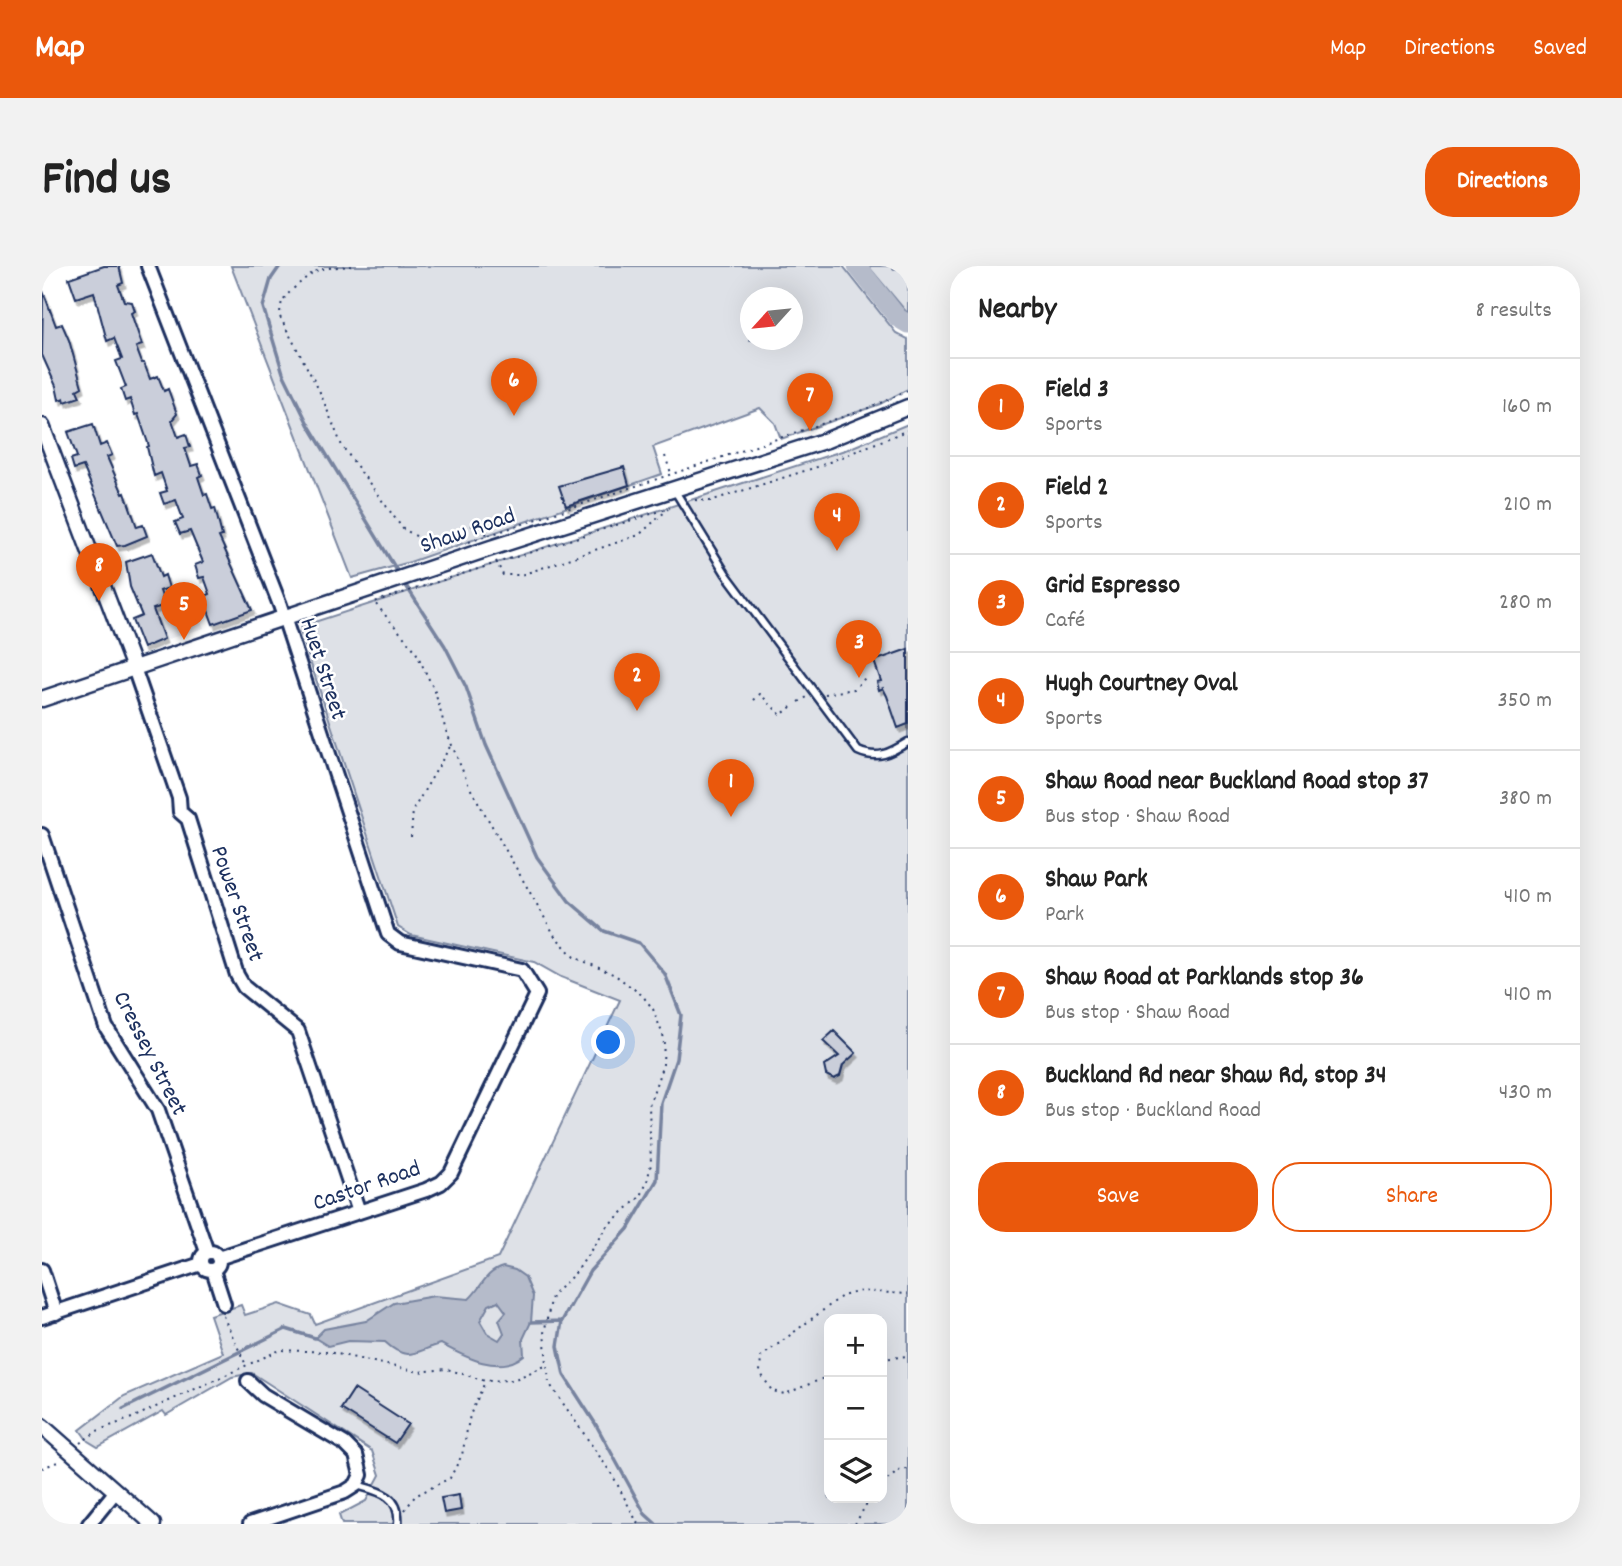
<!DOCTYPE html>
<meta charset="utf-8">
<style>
body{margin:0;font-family:Dekko,sans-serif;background:#f2f2f2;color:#222}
.controls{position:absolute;right:21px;bottom:21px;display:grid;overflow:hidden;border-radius:14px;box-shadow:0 7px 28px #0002}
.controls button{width:63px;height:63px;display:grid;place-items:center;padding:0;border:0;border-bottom:2px solid #e0e0e0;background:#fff;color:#222;font:35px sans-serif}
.compass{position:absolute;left:698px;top:21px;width:63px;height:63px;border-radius:50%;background:#fff;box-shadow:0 7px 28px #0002;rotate:243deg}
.you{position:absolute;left:567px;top:777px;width:24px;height:24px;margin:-18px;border:5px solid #fff;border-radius:50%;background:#1a73e8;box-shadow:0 0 0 10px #1a73e833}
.badge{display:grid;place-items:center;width:46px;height:46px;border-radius:50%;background:#ea580c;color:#fff;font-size:23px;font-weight:700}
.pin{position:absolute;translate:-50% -58px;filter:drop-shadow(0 2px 4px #0008)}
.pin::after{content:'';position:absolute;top:37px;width:24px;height:21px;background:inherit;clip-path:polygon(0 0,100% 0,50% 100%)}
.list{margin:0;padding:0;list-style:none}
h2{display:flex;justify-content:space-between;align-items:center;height:91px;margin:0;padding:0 28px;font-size:30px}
h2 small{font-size:23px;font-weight:400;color:#767676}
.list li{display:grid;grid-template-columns:46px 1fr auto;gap:21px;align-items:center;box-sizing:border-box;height:98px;padding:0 28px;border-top:2px solid #e0e0e0}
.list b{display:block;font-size:26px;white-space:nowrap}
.list p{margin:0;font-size:23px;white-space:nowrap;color:#767676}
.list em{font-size:23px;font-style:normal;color:#767676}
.actions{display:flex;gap:14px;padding:21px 28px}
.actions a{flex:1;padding:16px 0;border:2px solid #ea580c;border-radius:28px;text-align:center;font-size:24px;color:#ea580c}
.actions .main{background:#ea580c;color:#fff}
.icon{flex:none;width:38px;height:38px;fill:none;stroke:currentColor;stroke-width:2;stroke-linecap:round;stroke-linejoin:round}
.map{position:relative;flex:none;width:866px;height:1258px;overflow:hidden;border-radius:28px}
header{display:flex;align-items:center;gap:42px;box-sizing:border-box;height:98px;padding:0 35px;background:#ea580c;color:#fff}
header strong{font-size:33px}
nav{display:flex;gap:38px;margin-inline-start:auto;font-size:24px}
.intro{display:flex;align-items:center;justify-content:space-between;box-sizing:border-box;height:168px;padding:0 42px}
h1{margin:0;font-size:49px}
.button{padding:18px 32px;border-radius:28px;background:#ea580c;color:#fff;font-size:24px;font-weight:700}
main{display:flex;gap:42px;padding:0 42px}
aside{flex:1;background:#fff;border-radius:28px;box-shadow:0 7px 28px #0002}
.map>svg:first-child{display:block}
.built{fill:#eff0f4}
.green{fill:#dee1e7;stroke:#7c88a2;stroke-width:2;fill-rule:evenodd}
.water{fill:#b5bbca;stroke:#77839f;stroke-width:2;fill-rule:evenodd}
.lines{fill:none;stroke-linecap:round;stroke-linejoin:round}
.stream{stroke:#77839f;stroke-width:3.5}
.river{stroke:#b5bbca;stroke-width:19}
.building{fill:#caceda;stroke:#1b2f5e;stroke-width:2;filter:url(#shadow)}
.service-casing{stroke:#1b2f5e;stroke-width:11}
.minor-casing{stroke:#1b2f5e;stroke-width:18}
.tertiary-casing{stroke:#1b2f5e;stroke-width:19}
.path{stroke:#1b2f5e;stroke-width:2;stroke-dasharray:2 5;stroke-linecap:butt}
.service{stroke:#fff;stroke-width:6}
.minor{stroke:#fff;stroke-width:12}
.tertiary{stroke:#fff;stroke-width:14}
.labels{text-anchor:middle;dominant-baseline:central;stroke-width:5;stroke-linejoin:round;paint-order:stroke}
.street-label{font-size:24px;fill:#1b2f5e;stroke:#fff}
</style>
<header>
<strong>Map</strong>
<nav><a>Map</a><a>Directions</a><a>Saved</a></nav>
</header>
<div class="intro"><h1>Find us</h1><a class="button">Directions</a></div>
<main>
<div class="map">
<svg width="866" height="1258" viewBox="0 0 866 1258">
<defs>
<filter id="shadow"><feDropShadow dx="2.5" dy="4.5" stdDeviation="0" flood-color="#0004"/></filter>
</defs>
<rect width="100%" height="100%" fill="#fff"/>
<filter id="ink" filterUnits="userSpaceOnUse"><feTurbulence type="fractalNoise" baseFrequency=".0143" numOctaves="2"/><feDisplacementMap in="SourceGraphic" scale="14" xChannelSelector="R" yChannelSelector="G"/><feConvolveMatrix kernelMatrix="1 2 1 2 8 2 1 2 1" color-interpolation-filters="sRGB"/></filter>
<g filter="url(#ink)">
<!-- built -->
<path class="built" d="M149 332 162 362 100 381 89 353Z"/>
<!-- green -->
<path class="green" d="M189 0H801L854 67 866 73V123L838 138 739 173 733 157 718 142 611 181 620 208 368 296 310 312ZM708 32H750V74H708Z
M826 0H850L851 3 866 0V48Z
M866 158V1258H300L297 1249 324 1235 338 1209 330 1185 210 1107 190 1111 124 1149 121 1145 56 1181 46 1175 38 1164 82 1130 181 1087 168 1049 199 1039 203 1049 237 1038 269 1049 273 1058 456 992 578 734 519 711 492 696 369 669 356 661 258 365 260 360 806 183ZM787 1053H840V1232H787Z"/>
<!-- water -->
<path class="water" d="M461 1001 473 1004 483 1011 491 1030 489 1056 481 1073 482 1089C458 1110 423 1091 399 1078 374 1084 367 1098 343 1076L306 1075 286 1080 273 1072 282 1063 324 1055 352 1037 392 1030 427 1033C440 1021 443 1006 461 1001ZM456 1035 464 1046 457 1054 462 1067 457 1074 445 1067 438 1055 447 1039Z"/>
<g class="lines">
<!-- stream -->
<path class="stream" d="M238 0 229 13 221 41 241 107 266 158 357 308
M361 315 403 380 424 421 444 479 495 591 527 635 562 665 597 677 623 708 639 749 634 793 619 837 615 914 586 963 548 1005 520 1055 516 1080 522 1109 553 1157 603 1248 614 1258
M489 1056 520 1055
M81 1143 244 1063 273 1072"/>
<!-- river -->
<path class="river" d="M815 0 856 52 866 58"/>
</g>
<!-- building -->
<path class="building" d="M62 0H77L81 17 76 19 82 35 90 36 93 45 89 47 100 79 94 81 100 97H102L108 113 116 110 122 125 126 123 135 148 130 154 136 171 144 168 148 181 143 182 149 200 156 198 160 209 156 211 162 229 165 228 170 243 173 242 180 270 177 271 210 344 171 358 161 331 168 328 162 311 157 312 153 299 161 296 148 265 138 268 133 256 141 253 134 234 122 238 118 227 125 225 119 207 112 210 105 181 107 180 96 148 93 149 88 133 83 135 79 123 84 121 74 95 80 93 72 72 65 75 52 26 34 32 27 12Z
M1 25 14 60 20 58 27 74 40 121 35 124 38 131 23 136 22 132 17 134 14 120 0 89Z
M51 158 58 180 65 177 70 189 65 191 81 228 83 227 95 261 101 259 105 270 83 279 75 280 41 200 32 203 29 193 35 191 26 166Z
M582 201 587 219 524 240 517 220Z
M110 287 119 311 123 309 127 322 118 325 123 339 111 343 122 373 101 382 90 354 100 350 88 321 84 296Z
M866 383V458L856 462 845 430 841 422 837 424 835 416 839 415 832 395Z
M792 765 814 787 801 799 798 810 792 813 784 809 782 800 797 790 781 775Z
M312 1123 366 1158 353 1177 299 1143Z
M417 1229 419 1244 402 1247 399 1232Z"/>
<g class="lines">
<defs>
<path id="service" d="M633 225 684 308 816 485C836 494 848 487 866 476
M314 1219C336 1225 359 1229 356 1258"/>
<path id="minor" d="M106 0 238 339 346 668 358 677 480 704 495 728 409 907 399 917 384 924 176 992
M92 402 137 532 138 546 146 553 195 709 202 721 256 765 317 946
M0 569 64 761 116 844 165 986
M159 995a9 9 0 1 1 18 0a9 9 0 1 1-18 0Z
M0 1004 14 1047
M171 1004 182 1038
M0 1051 159 998
M206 1115 221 1129 303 1178 314 1189 319 1209 314 1219 303 1226 208 1258
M47 1258 74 1225"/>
<path id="tertiary" d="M0 160 92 402
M0 433 449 282 785 174 866 141
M0 1160 111 1258"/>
</defs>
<!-- service casing -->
<use href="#service" class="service-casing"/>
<!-- minor casing -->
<use href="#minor" class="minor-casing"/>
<!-- tertiary casing -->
<use href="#tertiary" class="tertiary-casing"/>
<!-- path -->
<path class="path" d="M310 0C275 3 277 0 251 23 241 33 238 35 238 51L277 124 300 180 361 263 387 277 411 272 436 256 446 270
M623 190 629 207
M653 234 668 235 775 201 866 164
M427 276 824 143 866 125
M454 295 461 309H479L597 269 626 243
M783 428 812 423 824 411
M712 434 718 428 739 449 749 441
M757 436 765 431
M369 571 371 544 409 479
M181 1050 204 1099
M840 1093 866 1090
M787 1110 743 1128 730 1125 718 1106 719 1091 800 1030 819 1025 866 1028
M38 1177 57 1164 90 1152 238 1084 286 1086 377 1106 405 1103 443 1115 471 1114 503 1100
M0 1202 18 1195
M840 1218 858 1204 866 1203
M363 1244 373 1230 408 1212 420 1189 428 1149 443 1116
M596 1258 571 1210 507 1117 502 1067 510 1030 535 1005 565 960 599 930 605 916 609 898 607 839 621 798 622 772 611 743 600 729 573 709 532 691 513 670 427 520 404 465 393 426 373 384 332 336 628 242
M813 1258 828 1232"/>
<!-- service -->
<use href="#service" class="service"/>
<!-- minor -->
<use href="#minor" class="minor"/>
<!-- tertiary -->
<use href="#tertiary" class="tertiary"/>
</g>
</g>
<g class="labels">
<!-- street labels -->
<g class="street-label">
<text transform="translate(426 266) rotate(-19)">Shaw Road</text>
<text transform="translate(280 403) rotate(72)">Huet Street</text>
<text transform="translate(194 638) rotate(71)">Power Street</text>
<text transform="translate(107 788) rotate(63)">Cressey Street</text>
<text transform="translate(325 921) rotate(-19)">Castor Road</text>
</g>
</g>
</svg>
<div class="controls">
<button>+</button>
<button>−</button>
<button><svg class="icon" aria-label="layers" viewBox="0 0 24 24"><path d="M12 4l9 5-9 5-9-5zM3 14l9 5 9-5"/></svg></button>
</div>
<svg class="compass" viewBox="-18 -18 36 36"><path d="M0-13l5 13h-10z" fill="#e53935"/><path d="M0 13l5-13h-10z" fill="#767676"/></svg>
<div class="you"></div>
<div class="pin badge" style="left:689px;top:551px">1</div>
<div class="pin badge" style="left:595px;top:445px">2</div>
<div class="pin badge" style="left:817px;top:412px">3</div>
<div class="pin badge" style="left:795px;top:285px">4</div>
<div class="pin badge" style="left:142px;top:374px">5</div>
<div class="pin badge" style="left:472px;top:150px">6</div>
<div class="pin badge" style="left:768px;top:165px">7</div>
<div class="pin badge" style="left:57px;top:335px">8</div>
</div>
<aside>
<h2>Nearby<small>8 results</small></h2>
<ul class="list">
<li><span class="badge">1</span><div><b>Field 3</b><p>Sports</p></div><em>160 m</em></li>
<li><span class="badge">2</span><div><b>Field 2</b><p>Sports</p></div><em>210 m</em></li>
<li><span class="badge">3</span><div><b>Grid Espresso</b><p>Café</p></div><em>280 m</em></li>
<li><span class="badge">4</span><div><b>Hugh Courtney Oval</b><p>Sports</p></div><em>350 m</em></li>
<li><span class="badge">5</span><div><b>Shaw Road near Buckland Road stop 37</b><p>Bus stop · Shaw Road</p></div><em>380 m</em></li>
<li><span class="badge">6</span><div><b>Shaw Park</b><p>Park</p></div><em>410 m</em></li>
<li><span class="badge">7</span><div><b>Shaw Road at Parklands stop 36</b><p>Bus stop · Shaw Road</p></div><em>410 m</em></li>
<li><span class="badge">8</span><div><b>Buckland Rd near Shaw Rd, stop 34</b><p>Bus stop · Buckland Road</p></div><em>430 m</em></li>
</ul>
<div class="actions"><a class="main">Save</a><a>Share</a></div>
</aside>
</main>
